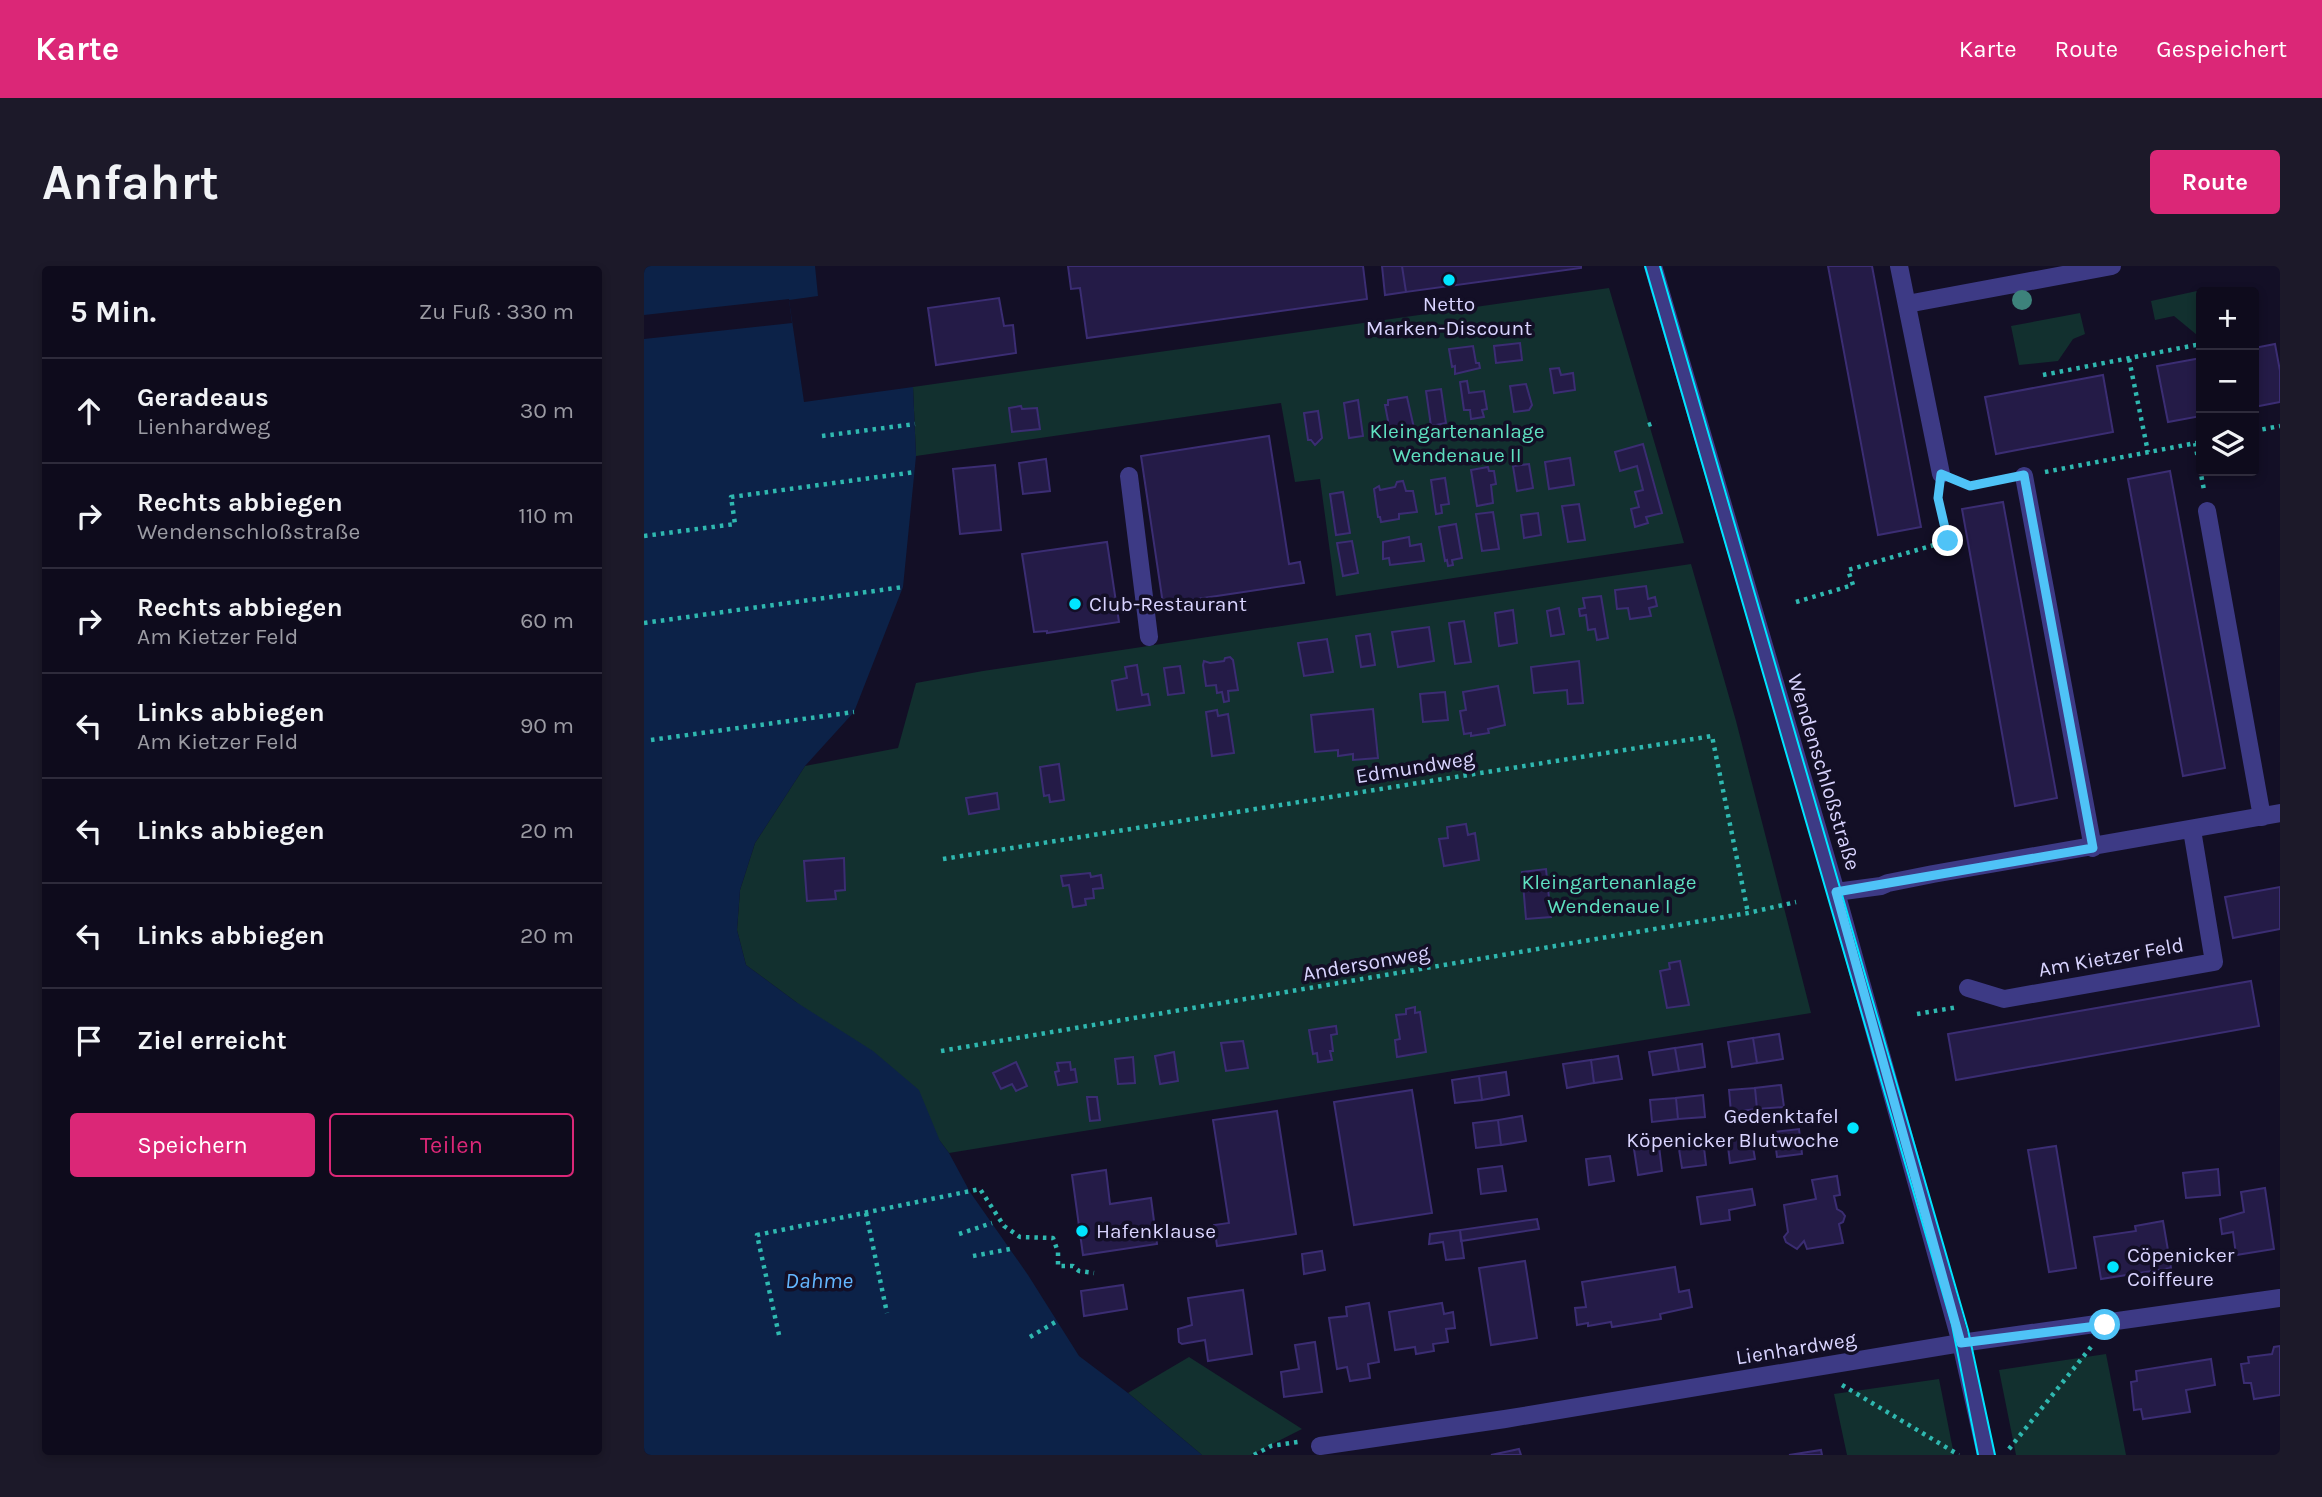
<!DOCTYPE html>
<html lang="de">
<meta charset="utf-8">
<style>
body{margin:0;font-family:Karla,sans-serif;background:#1c1929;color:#f1f3f6}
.controls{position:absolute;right:21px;top:21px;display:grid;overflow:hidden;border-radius:7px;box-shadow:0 4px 10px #0003}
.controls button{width:63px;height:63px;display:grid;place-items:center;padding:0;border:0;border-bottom:2px solid #2e2b3b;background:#0e0b1c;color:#f1f3f6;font:35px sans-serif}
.stop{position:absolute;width:21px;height:21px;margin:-16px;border:5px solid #4fc3f7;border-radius:50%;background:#fff}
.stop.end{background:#4fc3f7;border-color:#fff;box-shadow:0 2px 7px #0008}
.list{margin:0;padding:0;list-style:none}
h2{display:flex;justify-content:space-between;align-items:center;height:91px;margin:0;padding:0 28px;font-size:30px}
h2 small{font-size:23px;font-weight:400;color:#9b9ba3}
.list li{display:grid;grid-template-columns:46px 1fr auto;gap:21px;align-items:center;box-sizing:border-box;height:105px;padding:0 28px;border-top:2px solid #2e2b3b}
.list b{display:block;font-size:26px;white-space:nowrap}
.list p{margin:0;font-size:23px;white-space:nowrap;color:#9b9ba3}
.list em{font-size:23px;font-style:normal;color:#9b9ba3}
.actions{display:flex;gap:14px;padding:21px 28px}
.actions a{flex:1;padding:16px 0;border:2px solid #db2777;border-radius:7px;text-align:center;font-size:24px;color:#db2777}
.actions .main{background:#db2777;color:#fff}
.icon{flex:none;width:38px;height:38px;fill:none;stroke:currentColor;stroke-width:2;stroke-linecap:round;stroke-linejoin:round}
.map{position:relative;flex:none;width:1636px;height:1189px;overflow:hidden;border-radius:7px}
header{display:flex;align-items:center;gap:42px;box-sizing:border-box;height:98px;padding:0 35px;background:#db2777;color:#fff}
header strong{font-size:33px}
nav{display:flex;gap:38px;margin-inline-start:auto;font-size:24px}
.intro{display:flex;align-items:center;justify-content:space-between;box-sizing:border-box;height:168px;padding:0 42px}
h1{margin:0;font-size:49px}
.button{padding:18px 32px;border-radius:7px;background:#db2777;color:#fff;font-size:24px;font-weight:700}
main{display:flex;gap:42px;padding:0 42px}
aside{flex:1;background:#0e0b1c;border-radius:7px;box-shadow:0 4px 10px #0003}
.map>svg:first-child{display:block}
.green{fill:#12302f}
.water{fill:#0c2248}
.pier{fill:#130f26}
.building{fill:#241b47;stroke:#3b2d73;stroke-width:2}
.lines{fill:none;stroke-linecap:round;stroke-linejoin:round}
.path{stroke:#2fb8b0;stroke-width:4.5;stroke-dasharray:3.5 5;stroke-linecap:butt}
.minor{stroke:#3d3a85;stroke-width:18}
.tram{stroke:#00e5ff;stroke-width:2}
.tree{fill:#3d827b}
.route{stroke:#4fc3f7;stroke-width:9}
.poi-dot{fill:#00e5ff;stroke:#130f26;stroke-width:2.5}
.labels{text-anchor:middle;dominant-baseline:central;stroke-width:7;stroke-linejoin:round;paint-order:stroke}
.poi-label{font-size:21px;fill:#d9d4ff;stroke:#130f26;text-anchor:start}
.park-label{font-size:21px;fill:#5fe0c0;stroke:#130f26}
.street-label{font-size:21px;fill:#d9d4ff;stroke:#130f26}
.water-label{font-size:23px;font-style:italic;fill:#62b6ff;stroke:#130f26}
</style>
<header>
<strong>Karte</strong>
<nav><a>Karte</a><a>Route</a><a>Gespeichert</a></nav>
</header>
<div class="intro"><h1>Anfahrt</h1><a class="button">Route</a></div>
<main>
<aside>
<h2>5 Min.<small>Zu Fuß · 330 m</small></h2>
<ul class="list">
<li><svg class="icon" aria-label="ahead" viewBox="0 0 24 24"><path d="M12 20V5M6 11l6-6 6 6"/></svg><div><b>Geradeaus</b><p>Lienhardweg</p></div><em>30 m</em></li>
<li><svg class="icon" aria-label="right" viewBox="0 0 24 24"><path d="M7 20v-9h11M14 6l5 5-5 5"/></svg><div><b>Rechts abbiegen</b><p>Wendenschloßstraße</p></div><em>110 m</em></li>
<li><svg class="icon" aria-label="right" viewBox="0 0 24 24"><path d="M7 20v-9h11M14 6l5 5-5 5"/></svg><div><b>Rechts abbiegen</b><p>Am Kietzer Feld</p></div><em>60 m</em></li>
<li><svg class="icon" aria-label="left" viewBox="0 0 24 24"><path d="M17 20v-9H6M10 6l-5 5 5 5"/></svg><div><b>Links abbiegen</b><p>Am Kietzer Feld</p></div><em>90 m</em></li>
<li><svg class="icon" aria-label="left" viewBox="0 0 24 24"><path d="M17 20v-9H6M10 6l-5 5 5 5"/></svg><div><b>Links abbiegen</b></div><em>20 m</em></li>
<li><svg class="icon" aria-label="left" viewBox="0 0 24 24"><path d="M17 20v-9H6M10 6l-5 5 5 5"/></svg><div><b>Links abbiegen</b></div><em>20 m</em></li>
<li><svg class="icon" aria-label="arrive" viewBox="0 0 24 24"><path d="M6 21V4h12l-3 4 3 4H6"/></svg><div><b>Ziel erreicht</b></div></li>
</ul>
<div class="actions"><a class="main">Speichern</a><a>Teilen</a></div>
</aside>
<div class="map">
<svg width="1636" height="1189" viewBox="0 0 1636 1189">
<rect width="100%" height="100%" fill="#130f26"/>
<!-- green -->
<path class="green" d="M965 22 1040 277 692 330 676 213 651 216 637 137 272 190 269 121Z
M1562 23 1566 26H1557V68L1553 69 1530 50 1511 54 1507 35Z
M1436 47 1441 68 1429 73 1414 95 1375 99 1367 60Z
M1047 298 1092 455 1167 747 305 887 296 875 152 736 102 699 93 664 96 624 111 577 161 500 254 482 272 417 339 405Z
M1462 1088 1482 1189H1372L1355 1104Z
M545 1091 658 1163 607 1189H558L484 1127Z
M1295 1113 1310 1189H1203L1190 1128Z"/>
<!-- water -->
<path class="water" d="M0 0H171L174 30 145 34 160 136 269 121 272 190 259 321 210 446 161 500 111 577 96 624 93 664 102 699 152 736 229 785 275 824 296 875 305 887 326 926 384 1009 435 1090 484 1127 558 1189H0Z"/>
<!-- pier -->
<path class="pier" d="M145 33 148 57 0 73V49Z"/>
<!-- building -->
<path class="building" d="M424 0H719L723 33 443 72 436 22 427 23Z
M738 0H758L762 26 741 29Z
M758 0H937V2L762 26Z
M1184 0H1228L1277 261 1234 269Z
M355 32 360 60 369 59 372 87 292 99 284 42Z
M876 77 878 94 852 97 850 80Z
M1631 78 1636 105V136L1610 141V82Z
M829 80 832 97H835L836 102 811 108V100L808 101 805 83Z
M1557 92V150L1524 156 1513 100Z
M915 102 917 109 929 107 931 124 910 127 906 103Z
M1459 109 1469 166 1352 188 1341 131Z
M823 115 825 127 840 125 843 143 838 144 840 151 827 153 826 144H820L816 116Z
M882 118 888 139 885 144 870 146 866 120Z
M797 123 802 157 787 160 782 125Z
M763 131 770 162 746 165 741 139H744V134Z
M714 134 719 170 705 172 700 137Z
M377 140 378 143 393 142 396 163 368 166 365 142Z
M674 145 678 172 671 179 667 174H664L660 147Z
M625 170 645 298 656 296 660 317 519 338 497 190Z
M999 178 1018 247 1002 251 1004 257 991 261 987 243 995 241 991 226 999 224 993 200 976 205 971 186Z
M926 192 930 219 905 223 901 196Z
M402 193 406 225 379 228 375 197Z
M885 198 889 222 873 225 869 200Z
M351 199 357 264 316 268 309 203Z
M844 201 845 205H850L852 218 847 219 849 237 833 240 827 204Z
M1526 205 1581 502 1539 510 1484 213Z
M801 212 805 238 797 239 798 247 792 248 787 214Z
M759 215 762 225H769L773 246 755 248V253L737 256 736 251H734L730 223 735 220 736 224 751 221 753 216Z
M699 226 706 267 692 269 686 228Z
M1359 236 1413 532 1371 540 1318 243Z
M935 238 941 274 924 276 918 240Z
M849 246 855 283 838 285 832 248Z
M894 247 897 269 880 272 877 249Z
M812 258 818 292 808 294 809 299 804 300 803 294 801 295 795 261Z
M765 271 766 280 777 278 780 295 746 299 745 292 739 293V276Z
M708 275 714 307 699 310 693 277Z
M463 276 475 356 403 367V365L390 366 378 288Z
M1002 320 1004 333 1011 331 1013 340 1005 342 1007 350 986 353 984 342 973 343 971 324Z
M957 330 964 372 953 374 951 363 944 364 942 349 936 350 935 343 941 342 939 332Z
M915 342 920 368 907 370 903 345Z
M869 344 873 377 855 380 851 347Z
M820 355 827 396 811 398 805 357Z
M785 361 790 395 754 401 748 366Z
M726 368 731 399 717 401 712 370Z
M683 373 689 406 660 410 654 377Z
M586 391 589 394 594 424 584 425 585 435 580 436 578 426 573 427 572 419 562 420 559 399 560 395 566 397 580 395 581 392Z
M935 395 939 437 924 438 923 424 890 427 887 401Z
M493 399 498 429 504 428 506 439 473 444 468 415 483 412 481 401Z
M536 400 540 427 524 429 520 402Z
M854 420 861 459 844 463 845 467 827 470V467L820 468 816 445 822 444 819 426Z
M801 426 804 454 779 456 776 428Z
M729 443 734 492 709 494V488L694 490V484L671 486 667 449Z
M573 444 574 450 584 448 590 487 568 490 562 446Z
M415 498 420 534 406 536 405 529 400 530 396 501Z
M353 527 355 543 325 548 322 532Z
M822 558 824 569 831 567 835 594 800 600 795 573 804 572 803 561Z
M200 592 201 624 191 625 192 633 163 635 160 595Z
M902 603 907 651 882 653 878 606Z
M446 607 447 611 457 609 459 622 449 623 450 632 441 633 442 639 429 641 425 619 419 620 417 610Z
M1636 621V663L1589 672 1581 631Z
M1036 695 1045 739 1023 742 1016 705 1026 703 1025 697Z
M1607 715 1615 760 1312 814 1304 768Z
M771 741V747L776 746 782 786 753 791 751 774 756 773 752 749 762 748V743Z
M692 760 693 768 687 769 689 785H686L688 794 674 796 673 787 669 788 665 764Z
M1135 768 1139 793 1113 797 1109 772Z
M1109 772 1113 797 1088 801 1084 776Z
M599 775 604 802 582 805 577 777Z
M1058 778 1061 801 1035 805 1031 782Z
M1031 782 1035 805 1009 809 1005 786Z
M530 786 534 815 516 818 511 790Z
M974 790 978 813 950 817 947 794Z
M489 791 491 817 474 818 471 793Z
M947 794 950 817 923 822 919 798Z
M372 796 383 820 372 825 368 818 357 823 349 807Z
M426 796 427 804 431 803 433 816 414 819 411 806 415 805 413 797Z
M862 806 865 829 838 834 835 810Z
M835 810 838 834 811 837 808 814Z
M1137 819 1140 841 1113 843 1111 822Z
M1111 822 1113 843 1087 846 1085 824Z
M768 824 788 947 710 959 690 836Z
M1059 829 1061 851 1034 853 1032 832Z
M443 831H453L456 854 446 855Z
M1032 832 1034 853 1008 856 1006 834Z
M633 845 652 968 573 980 570 959 585 957 569 854Z
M878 850 882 875 857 879 854 854Z
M854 854 857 879 832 882 829 857Z
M1155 863 1158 888 1133 891 1130 866Z
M1107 869 1111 893 1086 897 1083 872Z
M1059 873 1062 899 1038 902 1034 877Z
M1015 880 1018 905 994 909 990 883Z
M1412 880 1432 1002 1405 1006 1384 884Z
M966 890 970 915 945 919 942 893Z
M858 900 862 925 837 928 834 903Z
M1574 903 1576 929 1542 932 1539 907Z
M462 904 466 938 507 932 513 978 439 989 428 909Z
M1193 910 1196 929 1190 930 1193 943 1198 946 1201 950 1199 956 1195 958 1199 977 1163 983 1160 975 1153 983 1142 976 1140 971 1144 966 1140 939 1172 933 1168 914Z
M1621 922 1630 983 1592 989 1589 966 1578 968 1576 953 1600 946 1597 926Z
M1108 923 1111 939 1085 944 1086 954 1057 958 1053 931Z
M893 953 895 963 817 975 816 964Z
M1519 955 1527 1002 1457 1013 1450 971 1492 965 1491 960Z
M816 964 820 992 802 994 799 976 785 978 786 968Z
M678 985 681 1004 660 1008 658 988Z
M881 995 893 1072 847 1079 835 1002Z
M1031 1001 1035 1026 1045 1024 1048 1041 1016 1048 1017 1053 968 1061 967 1056 944 1060V1057L933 1059 931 1042 942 1041 938 1016Z
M479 1019 483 1043 440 1050 437 1025Z
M599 1024 608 1088 564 1095 561 1074 538 1078 535 1076 534 1063 548 1059 544 1032Z
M725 1037 735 1096 724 1098 726 1112 706 1115 703 1101 693 1103 685 1052 703 1050 702 1041Z
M798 1037 800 1048 809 1046 811 1062 802 1063 804 1076 789 1078 790 1085 772 1088 771 1081 751 1084 745 1046Z
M671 1076 678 1126 640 1131 637 1106 655 1103 651 1079Z
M1636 1080V1129L1610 1133 1607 1117H1600L1597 1098 1605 1097 1604 1091 1628 1088 1630 1081Z
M1567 1093 1571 1119 1542 1124 1546 1146 1499 1153 1497 1143 1490 1144 1487 1116 1493 1115 1492 1105Z
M875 1183 877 1189H847Z
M1177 1184 1178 1189H1145Z"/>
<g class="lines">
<!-- path -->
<path class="path" d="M1485 93 1504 186
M1399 109 1557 78
M1004 159 1012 156
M1610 165 1636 160
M178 170 271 158
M1551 177 1560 224
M1401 206 1557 176
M1315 215 1326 220 1358 214
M0 270 91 258 87 231 271 206
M1152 336 1209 319 1204 304 1304 275 1295 228
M0 357 259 321
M7 474 210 446
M299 593 1068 470 1104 647
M1273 748 1314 741
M297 785 1104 647 1152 636
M222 947 243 1047
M315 968 348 957
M329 990 366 983
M135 1069 113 969 336 923 360 960 376 971 409 972 414 986V1000H429L435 1005 450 1007
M386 1071 413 1055
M1198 1119 1315 1189
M1365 1183 1447 1081
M610 1189 627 1180 654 1176"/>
<!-- minor -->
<path class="minor" d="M1009 0 1192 626 1317 1077 1342 1189
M1255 0 1297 208
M1263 38 1468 0
M485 210 505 371
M1380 210 1449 582
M1563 245 1618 551
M1192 626 1237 620 1244 617 1289 608 1636 547
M1324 722 1360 733 1570 696 1548 564
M676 1180 861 1153 1317 1077 1636 1032"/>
<!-- tram -->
<path class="tram" d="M1001 0 1308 1059 1334 1189
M1016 0 1324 1064 1351 1189"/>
</g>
<!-- trees -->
<circle class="tree" cx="1378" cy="34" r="10"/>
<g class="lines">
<!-- route -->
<path class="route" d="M1304 275 1294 232 1297 208 1326 220 1380 209 1449 582 1192 626 1317 1077 1461 1059"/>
</g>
<!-- markers -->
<g class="poi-dot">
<circle cx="805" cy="14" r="7"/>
<circle cx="431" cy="338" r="7"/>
<circle cx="1209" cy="862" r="7"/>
<circle cx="438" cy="965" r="7"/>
<circle cx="1469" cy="1001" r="7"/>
</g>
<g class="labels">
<!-- poi labels -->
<g class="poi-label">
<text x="805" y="38" text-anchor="middle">Netto<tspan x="805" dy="24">Marken-Discount</tspan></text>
<text x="445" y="338">Club-Restaurant</text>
<text x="1195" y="850" text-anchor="end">Gedenktafel<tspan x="1195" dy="24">Köpenicker Blutwoche</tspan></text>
<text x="452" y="965">Hafenklause</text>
<text x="1483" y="989">Cöpenicker<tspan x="1483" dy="24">Coiffeure</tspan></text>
</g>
<!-- park labels -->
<g class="park-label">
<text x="813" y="165">Kleingartenanlage<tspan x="813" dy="24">Wendenaue II</tspan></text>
<text x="965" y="616">Kleingartenanlage<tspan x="965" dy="24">Wendenaue I</tspan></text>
</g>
<!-- street labels -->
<g class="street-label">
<text transform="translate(771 501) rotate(-9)">Edmundweg</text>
<text transform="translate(1180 506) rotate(73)">Wendenschloßstraße</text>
<text transform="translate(1467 691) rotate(-10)">Am Kietzer Feld</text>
<text transform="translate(722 697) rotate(-10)">Andersonweg</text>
<text transform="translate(1152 1082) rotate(-9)">Lienhardweg</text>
</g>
<!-- water labels -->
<g class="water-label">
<text x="175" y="1014">Dahme</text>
</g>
</g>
</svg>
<div class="controls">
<button>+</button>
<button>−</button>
<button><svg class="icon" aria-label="layers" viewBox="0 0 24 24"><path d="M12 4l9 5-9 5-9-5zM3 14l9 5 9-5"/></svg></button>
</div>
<div class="stop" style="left:1461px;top:1059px"></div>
<div class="stop end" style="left:1304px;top:275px"></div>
</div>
</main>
